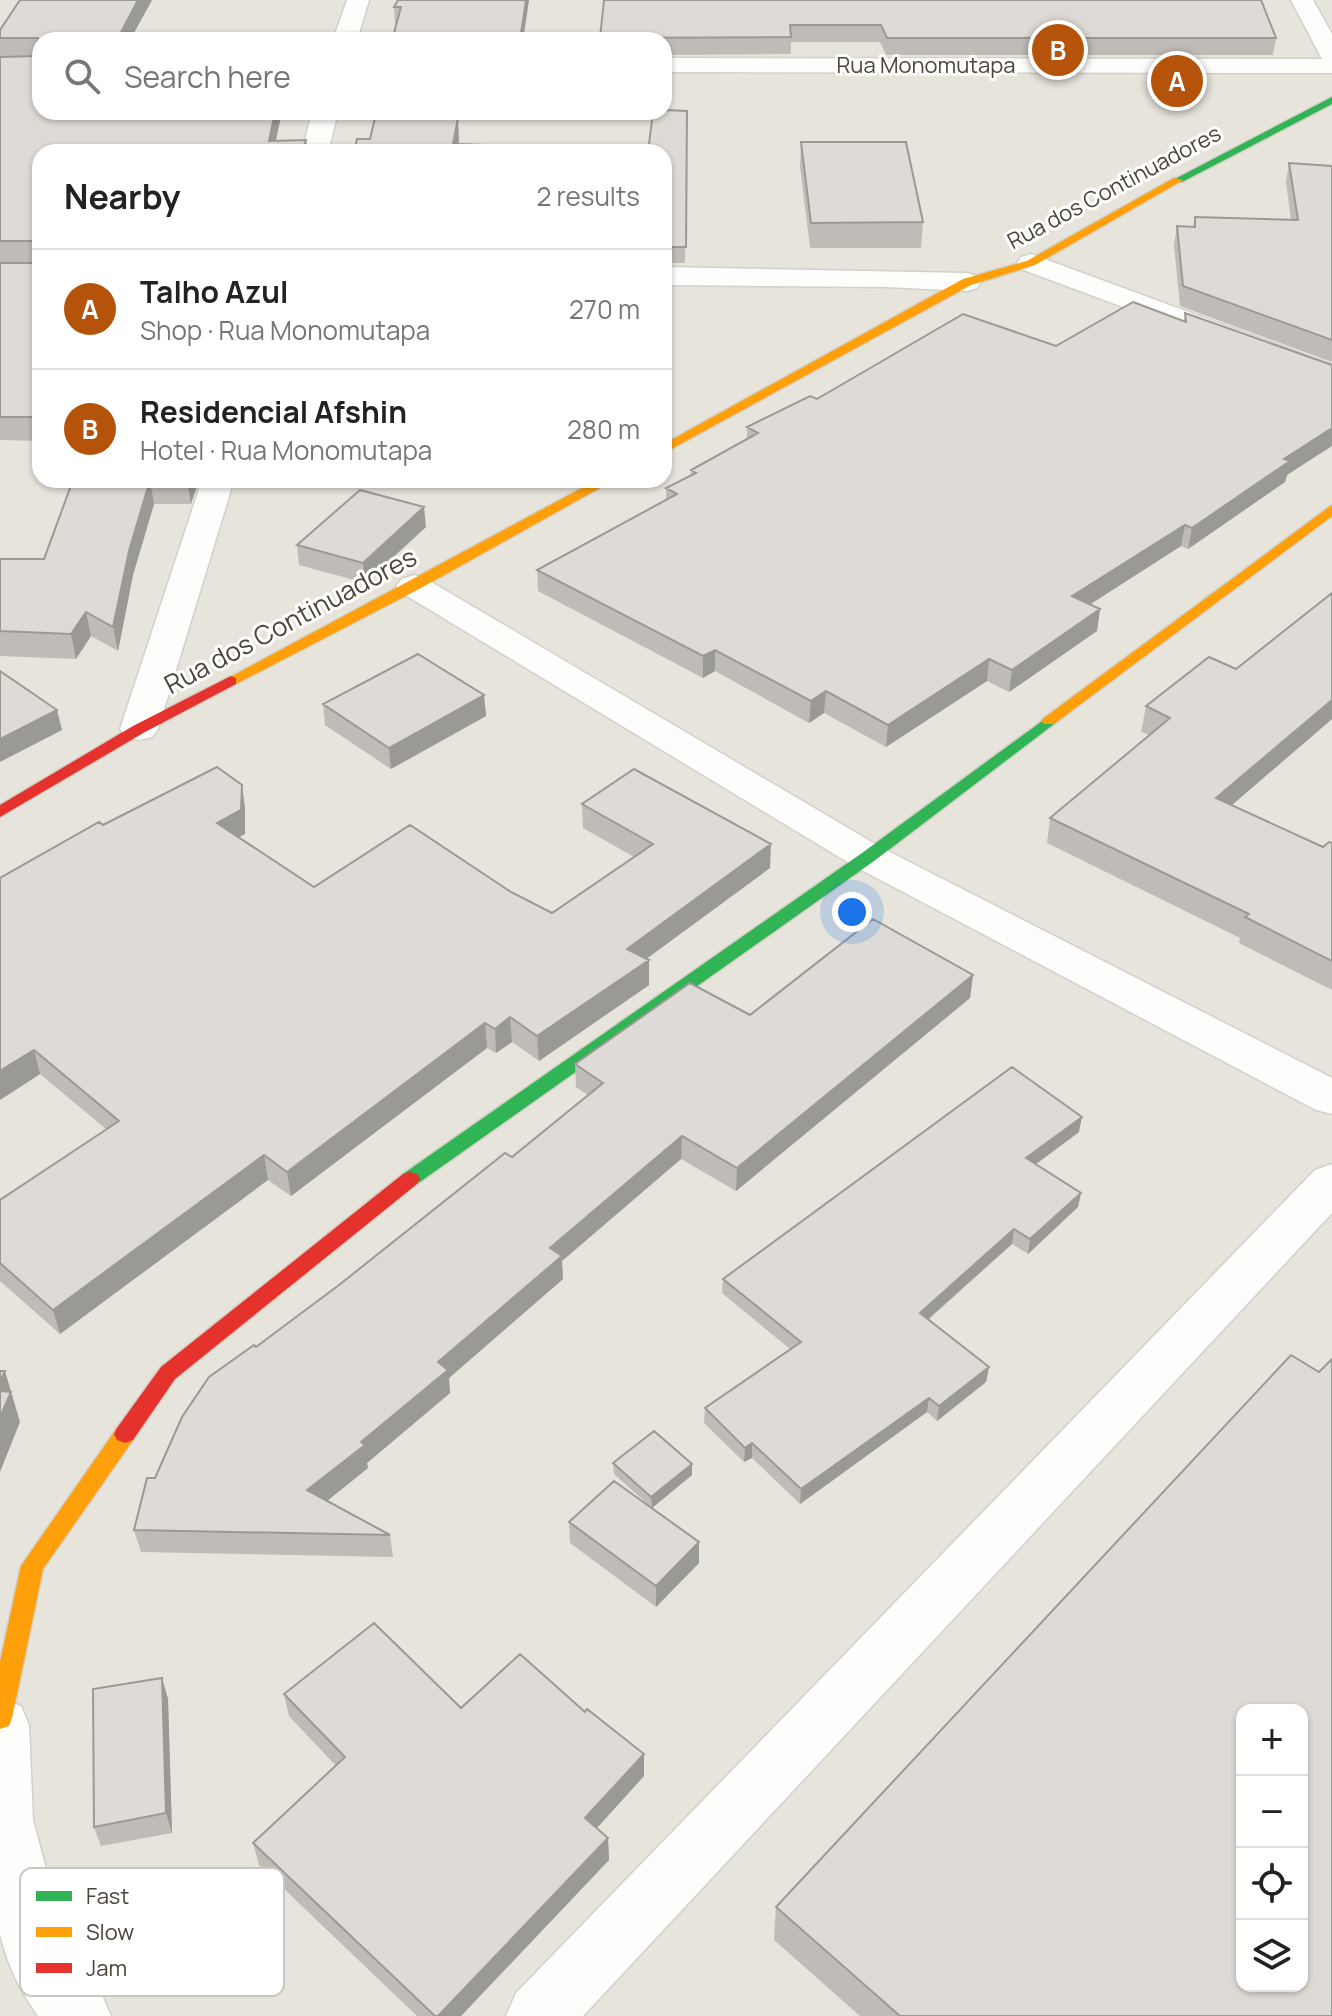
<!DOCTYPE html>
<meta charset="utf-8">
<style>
body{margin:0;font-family:Manrope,sans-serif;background:#f6f6f6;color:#222}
.controls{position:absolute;right:24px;bottom:24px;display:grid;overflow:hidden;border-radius:16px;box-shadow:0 2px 6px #0004}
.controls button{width:72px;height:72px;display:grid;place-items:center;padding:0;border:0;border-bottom:2px solid #e0e0e0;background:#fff;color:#222;font:40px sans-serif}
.you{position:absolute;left:852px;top:912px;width:28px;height:28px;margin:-20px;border:6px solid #fff;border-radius:50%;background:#1a73e8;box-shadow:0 0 0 12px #1a73e833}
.badge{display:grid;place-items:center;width:52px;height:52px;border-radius:50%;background:#b45309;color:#fff;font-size:26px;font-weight:700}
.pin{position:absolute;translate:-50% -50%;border:4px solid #fff;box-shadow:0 2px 8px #0006}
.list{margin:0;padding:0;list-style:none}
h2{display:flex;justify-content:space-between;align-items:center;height:104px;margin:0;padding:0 32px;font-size:34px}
h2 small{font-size:26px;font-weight:400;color:#767676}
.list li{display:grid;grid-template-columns:52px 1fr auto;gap:24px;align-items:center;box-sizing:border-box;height:120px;padding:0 32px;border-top:2px solid #e0e0e0}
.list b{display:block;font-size:30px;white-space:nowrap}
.list p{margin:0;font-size:26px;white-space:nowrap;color:#767676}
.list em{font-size:26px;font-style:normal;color:#767676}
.icon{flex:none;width:44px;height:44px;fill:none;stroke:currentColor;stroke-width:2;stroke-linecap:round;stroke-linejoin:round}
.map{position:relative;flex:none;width:1332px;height:2016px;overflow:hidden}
.search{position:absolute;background:#fff;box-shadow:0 2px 6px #0004;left:32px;top:32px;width:640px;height:88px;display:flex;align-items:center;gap:20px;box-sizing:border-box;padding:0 28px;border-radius:24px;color:#767676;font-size:30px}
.panel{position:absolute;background:#fff;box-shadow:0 2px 6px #0004;left:32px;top:144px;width:640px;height:344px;border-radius:24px}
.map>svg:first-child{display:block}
.residential{fill:#e7e4dc;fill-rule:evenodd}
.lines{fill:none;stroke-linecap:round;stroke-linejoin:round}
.street-casing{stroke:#d2d0cb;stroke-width:3}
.fast-casing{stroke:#d3cfc5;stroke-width:3}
.slow-casing{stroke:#d3cfc5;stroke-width:3}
.jam-casing{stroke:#d3cfc5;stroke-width:3}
.street{fill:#fdfdfc;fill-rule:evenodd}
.fast{fill:#30b455;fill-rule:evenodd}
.slow{fill:#ff9f0a;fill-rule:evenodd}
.jam{fill:#e5322d;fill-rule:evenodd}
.wall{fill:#bfbcb8}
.shaded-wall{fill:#9b9996}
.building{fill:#dedbd6;stroke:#9b9996;stroke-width:2;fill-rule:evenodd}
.labels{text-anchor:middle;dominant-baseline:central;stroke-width:6;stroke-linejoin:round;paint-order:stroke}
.far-street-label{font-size:22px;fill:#4b4439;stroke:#fff}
.street-label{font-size:26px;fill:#4b4439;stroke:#fff}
.key{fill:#fff;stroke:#c9c7c4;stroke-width:2}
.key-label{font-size:22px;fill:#4b4439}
</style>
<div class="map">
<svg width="1332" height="2016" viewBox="0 0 1332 2016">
<rect width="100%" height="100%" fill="#f4f2ee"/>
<!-- residential -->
<path class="residential" d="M0 0H1332V2016H0ZM40 40H664V112H40ZM40 152H664V480H40ZM1242 1710H1302V1986H1242Z"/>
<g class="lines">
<defs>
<path id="street" d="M347 0H369L357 40H333Z
M1291 0H1313L1332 34V73L664 72V58L1322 59Z
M312 112H338L328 152H302Z
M1031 254 1332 365V385L1021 269 1017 263 1021 257Z
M664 267 967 273 977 276 981 282 977 288 967 291 886 287 664 285Z
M202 480H234L158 729 152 737 139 740 126 737 120 729Z
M414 575 426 579 882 848 1332 1078V1114L1316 1110 854 866 402 593 396 586 402 579Z
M1332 1164V1213L583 2016H506L516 1993 1315 1170Z
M0 1698 21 1706 29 1725 33 1820 67 1948 101 1993 111 2016H38C19 1989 8 1966 0 1934Z"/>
<path id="fast" d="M1332 97V104L1182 182 1173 180Z
M1049 716 1057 721 1054 724 874 861 417 1184H403L400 1179 403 1174 862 853Z"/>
<path id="slow" d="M1174 178 1183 180 1035 265 971 285 664 453V444L963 279 1027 261Z
M597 480H614L419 589 236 684H226L223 681Z
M1332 505V516L1054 724H1044L1041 721 1044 718Z
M125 1425 133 1428 136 1434 133 1440 43 1569 12 1718 9 1726 0 1729V1662L21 1566 117 1428Z"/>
<path id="jam" d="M231 676 236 678V684L145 732 0 817V805L133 726Z
M410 1172 417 1174 420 1179 417 1184 175 1379 133 1440 125 1443 117 1440 114 1434 117 1428 161 1367 403 1174Z"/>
</defs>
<!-- street casing -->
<use href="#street" class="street-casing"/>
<!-- fast casing -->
<use href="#fast" class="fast-casing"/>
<!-- slow casing -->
<use href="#slow" class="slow-casing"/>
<!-- jam casing -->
<use href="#jam" class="jam-casing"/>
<!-- street -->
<use href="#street" class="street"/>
<!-- fast -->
<use href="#fast" class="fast"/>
<!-- slow -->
<use href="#slow" class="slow"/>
<!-- jam -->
<use href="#jam" class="jam"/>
</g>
<!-- wall -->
<path class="wall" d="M20 0H152L130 40H40V112H282L276 141 40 152V441L0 440V30Z
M398 0H529L523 40H395L394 33 397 23H395L394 7Z
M604 0 1276 38 1273 55H886L880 42H791V54L664 55V40H600Z
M687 111 685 263H664V152Z
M801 142 923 222 921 248H810L800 166Z
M1289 163 1332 166V362L1180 306 1174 245 1177 226 1193 227 1195 217 1291 220 1286 182Z
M1185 313 1287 475 1285 482 1188 549 1181 546 1090 604 1100 609 1097 631 1009 692 987 681 886 747 824 713 809 723 715 671 703 678 538 591 537 570 666 500V488L691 476V470L747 439V427L817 399 1056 346 1184 321Z
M73 480H199L191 504H154L133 575 118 651 91 636 76 659 0 656V559H44Z
M426 527 365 583 299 565 297 545Z
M1236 669 1332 719 1232 805 1323 847 1332 843V990L1239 943 1240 938 1047 843 1050 818 1149 735 1141 732 1146 706Z
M484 695 486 716 391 769 325 725 323 704Z
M242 785 245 809V834L239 837 314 887 511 892 552 913 634 857 583 828 582 804 770 868 646 959 649 985 539 1061 512 1042 496 1053 487 1048 291 1196 268 1180 60 1334 0 1281V1200L106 1129 40 1074 0 1100 103 825Z
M973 975 970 998 736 1191 681 1159 562 1261 563 1279 449 1378 450 1393 367 1463 368 1468 327 1501 390 1535 393 1557 141 1552 134 1530 155 1478 256 1347 512 1157 588 1095 576 1087 575 1064 750 1015Z
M1079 1132 1036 1164 1081 1193 1078 1207 1028 1254 1012 1244 928 1320 989 1367 986 1382 937 1421 927 1412 800 1504 752 1458 744 1462 704 1423 705 1408 790 1349 722 1293 723 1279Z
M1319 1372 1332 2016H860L774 1940 776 1907Z
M613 1463 692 1464V1475L652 1508 699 1563 656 1607 570 1543 569 1522 651 1507 614 1474Z
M162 1678 168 1699 172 1833 101 1846 94 1827Z
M284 1694 461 1708 644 1776 597 1828 608 1838 609 1860 461 2016H417L259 1865 253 1843 336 1766 289 1716Z"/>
<!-- shaded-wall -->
<path class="shaded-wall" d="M138 0H152L130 40H117Z
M526 0H529L523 40H520Z
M275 112H282L273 152 269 141Z
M458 118 459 140 457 152 453 144Z
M306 140 308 152H302Z
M1332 428V446L1287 475 1285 482 1188 549 1192 528 1284 459Z
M150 480 154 504 133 575 118 651 113 627 129 551Z
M187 480H199L191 504Z
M424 507 426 527 365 583 363 563Z
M1185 525 1181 546 1069 618 1072 596Z
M1100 609 1097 631 1009 692 1012 670Z
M86 612 91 636 76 659 71 634Z
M715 650V671L703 678V656Z
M989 659 987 681 886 747 888 725Z
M826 691 824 713 809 723 811 701Z
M484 695 486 716 391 769 389 748Z
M1332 700V719L1211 823 1216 798Z
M57 710 62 730 0 762V739Z
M242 785 245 809V834L221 847 217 823Z
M771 844 770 868 627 973V949Z
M649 960V985L539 1061 537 1036Z
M973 975 970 998 736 1191 737 1168Z
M510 1017 512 1042 496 1053 495 1029Z
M485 1023 487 1048 291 1196 287 1172Z
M34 1050 40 1074 0 1100V1071Z
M1082 1117 1079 1132 1024 1173 1026 1158Z
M682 1136 681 1159 562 1261 563 1279 449 1378 450 1393 367 1463 368 1468 312 1513 307 1490 361 1442 550 1248Z
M264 1155 268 1180 60 1334 53 1310Z
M1081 1193 1078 1207 1028 1254 1030 1239Z
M1014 1229 1012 1244 918 1328 920 1313Z
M989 1367 986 1382 937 1421 939 1406Z
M5 1371 20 1422 0 1472V1381Z
M929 1398 927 1412 800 1504 801 1489Z
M752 1443V1458L744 1462 745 1448Z
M692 1464V1475L652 1508 651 1497Z
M699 1542V1563L656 1607V1586Z
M162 1678 168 1699 172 1833 166 1813Z
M644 1754V1776L586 1840 585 1818Z
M608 1838 609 1860 461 2016H438Z"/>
<!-- building -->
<path class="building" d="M20 0H138L117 40H40V112H275L269 141 306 140 302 152H40V417H0V263H38V241H0V57L38 56V38H0V30Z
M398 0H526L520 40H410L394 33 401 7H394Z
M604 0H1261L1276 38H887L881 25H790L791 37 600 38Z
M664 110 687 111 686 247H664V152H648L653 112H664Z
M375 118H458L453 144 487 145 486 152H354L357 139H370Z
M801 142H906L923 222 811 223Z
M1289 163 1332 166V340L1183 286 1177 226 1195 227V217L1298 220Z
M1133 302 1186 322 1185 313 1332 365V428L1284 459 1290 461 1192 528 1185 525 1072 596 1100 609 1012 670 989 659 888 725 826 691 811 701 715 650 703 656 537 570 677 494 666 488 696 473 691 470 758 433 747 427 810 396 817 399 963 314 1056 346Z
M73 480H150L129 551 113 627 86 612 71 634 0 631V559H44Z
M360 490 424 507 363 563 297 545Z
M1332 593V700L1216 798 1323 847 1329 842 1332 843V961L1245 917 1249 914 1050 818 1170 718 1146 706 1209 657 1236 669Z
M418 654 484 695 389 748 323 704Z
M0 671 57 710 0 739Z
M217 767 242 785 241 810 217 823 314 887 410 825 511 892 552 913 653 844 582 804 634 769 771 844 627 949 649 960 537 1036 510 1017 495 1029 485 1023 287 1172 264 1155 53 1310 0 1263V1200L119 1121 34 1050 0 1071V878L99 822 103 825Z
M873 919 973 975 737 1168 682 1136 550 1248 562 1256 438 1362 448 1370 361 1442 365 1445 307 1490 390 1535 134 1530 147 1478H155L182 1417 209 1377 254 1345 256 1347 339 1285 505 1153 512 1157 603 1083 575 1064 690 983 750 1015Z
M1012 1067 1082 1117 1026 1158 1081 1193 1030 1239 1014 1229 920 1313 989 1367 939 1406 929 1398 801 1489 752 1443 745 1448 705 1408 801 1342 723 1279Z
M1291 1355 1319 1372 1332 1359V2016H900L776 1907ZM1242 1710H1302V1986H1242Z
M0 1371H5L0 1381Z
M0 1391 11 1392 0 1417Z
M654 1431 692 1464 651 1497 613 1463Z
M614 1481 699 1542 656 1586 569 1522Z
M374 1623 461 1708 520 1654 585 1712 587 1709 644 1754 585 1818 608 1838 438 2016H435L253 1843 345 1757 284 1694Z
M162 1678 166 1813 94 1827 93 1689Z"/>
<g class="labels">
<!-- far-street labels -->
<g class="far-street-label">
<text x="926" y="65">Rua Monomutapa</text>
<text transform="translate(1114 187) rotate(-28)">Rua dos Continuadores</text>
</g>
<!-- street labels -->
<g class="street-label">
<text transform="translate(290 620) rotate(-28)">Rua dos Continuadores</text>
</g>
</g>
<!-- legend -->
<rect x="20" y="1868" width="264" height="128" rx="12" class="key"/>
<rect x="36" y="1891" width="36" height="10" fill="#30b455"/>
<rect x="36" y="1927" width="36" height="10" fill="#ff9f0a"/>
<rect x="36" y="1963" width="36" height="10" fill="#e5322d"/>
<g class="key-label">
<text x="86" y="1904">Fast</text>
<text x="86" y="1940">Slow</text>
<text x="86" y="1976">Jam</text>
</g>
</svg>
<div class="controls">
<button>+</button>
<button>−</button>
<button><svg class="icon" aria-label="locate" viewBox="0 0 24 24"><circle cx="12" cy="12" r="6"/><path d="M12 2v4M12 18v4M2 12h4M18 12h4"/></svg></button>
<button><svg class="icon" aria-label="layers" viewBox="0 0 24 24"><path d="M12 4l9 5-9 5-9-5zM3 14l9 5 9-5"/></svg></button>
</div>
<div class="you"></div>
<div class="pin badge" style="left:1177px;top:81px">A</div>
<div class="pin badge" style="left:1058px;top:50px">B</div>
<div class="search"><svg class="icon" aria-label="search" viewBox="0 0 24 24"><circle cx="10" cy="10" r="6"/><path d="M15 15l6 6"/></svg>Search here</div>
<section class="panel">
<h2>Nearby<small>2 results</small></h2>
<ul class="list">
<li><span class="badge">A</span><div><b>Talho Azul</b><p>Shop · Rua Monomutapa</p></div><em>270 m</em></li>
<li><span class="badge">B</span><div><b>Residencial Afshin</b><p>Hotel · Rua Monomutapa</p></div><em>280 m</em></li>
</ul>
</section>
</div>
